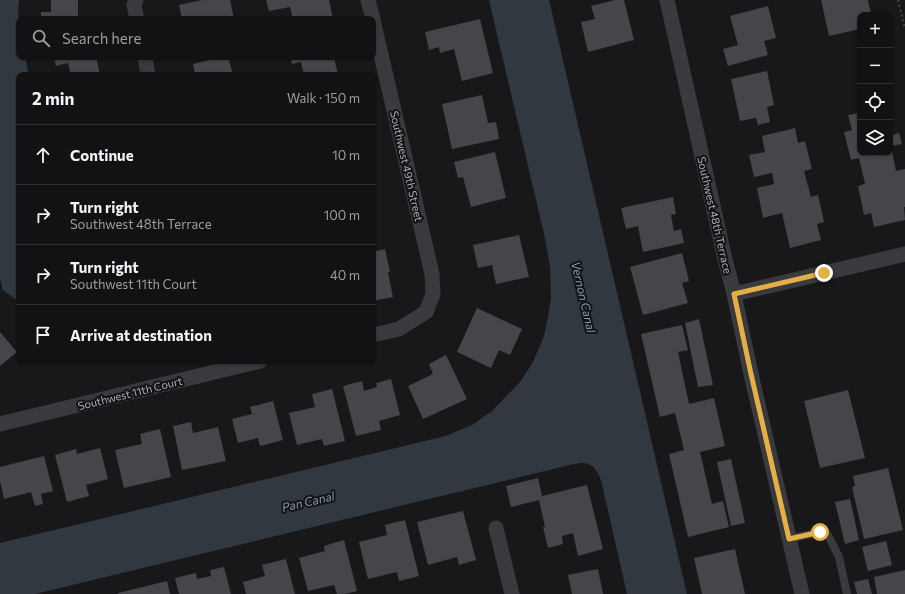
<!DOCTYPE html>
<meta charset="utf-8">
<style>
body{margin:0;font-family:Commissioner,sans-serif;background:#1b1b1d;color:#f1f3f6}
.controls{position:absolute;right:12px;top:12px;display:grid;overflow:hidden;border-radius:8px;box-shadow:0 1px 3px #0004}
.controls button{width:36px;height:36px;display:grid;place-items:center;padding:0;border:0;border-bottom:1px solid #313234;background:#121214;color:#f1f3f6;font:20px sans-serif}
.stop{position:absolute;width:12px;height:12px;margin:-9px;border:3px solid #e4b046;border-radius:50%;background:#fff}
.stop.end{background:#e4b046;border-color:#fff;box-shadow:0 1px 4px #0008}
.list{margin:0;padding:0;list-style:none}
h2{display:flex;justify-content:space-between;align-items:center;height:52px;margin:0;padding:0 16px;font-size:17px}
h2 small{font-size:13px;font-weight:400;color:#9c9ea0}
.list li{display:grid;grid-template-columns:26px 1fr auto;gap:12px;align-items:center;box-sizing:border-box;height:60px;padding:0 16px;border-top:1px solid #313234}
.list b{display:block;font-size:15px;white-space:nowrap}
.list p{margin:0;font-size:13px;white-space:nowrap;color:#9c9ea0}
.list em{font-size:13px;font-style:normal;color:#9c9ea0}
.icon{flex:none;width:22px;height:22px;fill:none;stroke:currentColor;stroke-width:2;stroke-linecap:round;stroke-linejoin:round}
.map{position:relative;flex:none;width:905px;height:594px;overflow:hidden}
.search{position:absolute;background:#121214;box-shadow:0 1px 3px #0004;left:16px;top:16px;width:360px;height:44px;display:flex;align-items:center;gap:10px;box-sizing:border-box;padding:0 14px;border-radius:8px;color:#9c9ea0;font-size:15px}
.panel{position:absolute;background:#121214;box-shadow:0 1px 3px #0004;left:16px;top:72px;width:360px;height:292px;border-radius:8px}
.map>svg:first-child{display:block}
.water{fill:#31383f}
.building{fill:#45454a}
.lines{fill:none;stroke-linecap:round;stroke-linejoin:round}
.path{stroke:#3f4145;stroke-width:2.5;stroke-dasharray:2 3;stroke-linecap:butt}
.service{stroke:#393a3e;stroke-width:8}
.minor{stroke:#393a3e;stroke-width:15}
.route{stroke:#e4b046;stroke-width:5}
.labels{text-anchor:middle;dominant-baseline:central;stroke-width:4;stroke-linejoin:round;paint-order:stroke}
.street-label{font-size:11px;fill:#abafb8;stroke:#131315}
.water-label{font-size:12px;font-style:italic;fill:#859cb0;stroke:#131315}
</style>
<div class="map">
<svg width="905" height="594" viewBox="0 0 905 594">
<rect width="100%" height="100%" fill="#18181a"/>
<!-- water -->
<path class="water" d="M0 0H19L18 10 19 30V57H25L29 75H19V301H18L3 290 0 279Z
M489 0H549L687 594H627L601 480C598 472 593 463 583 463 581 462 577 464 574 464L35 594H0V543L446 436 472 425 492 411 520 382 533 362 544 336 548 317 551 298 550 266 544 234Z"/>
<!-- building -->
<path class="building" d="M51 0H78V17L58 16V19H41V12H51Z
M202 0H230L234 19H182L179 5Z
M266 0H329L333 19H293L290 7 269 11Z
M615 0H624L634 40 588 52 581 22 595 19 591 6Z
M821 0H868L871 15H860V29L829 36Z
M768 6 776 38 764 41 768 55 728 66 723 49 738 45 730 16Z
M480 19 493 73 462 81 454 49 440 53 439 47 429 50 425 32Z
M54 57H96L100 75H71L68 63 56 66Z
M222 57H228L233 75H195L193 64Z
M291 57H334L338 75H304L301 62 292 64Z
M767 71 774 105 767 107 770 122 758 125 756 118 740 121 731 79Z
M482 95 488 123 496 122 499 139 452 149 442 104Z
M860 113V153H890L891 147 896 171 905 169V207H904L905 220 874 227 871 213 864 215 858 186 865 184 859 158 851 160 844 132 852 130 848 115Z
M795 128 798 143 805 141 812 169 804 171 811 197 818 195 824 222 817 224 821 240 790 248 782 213 763 218 757 188 774 184 772 173 754 177 749 155 765 152 762 136Z
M899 133 902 144 890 146V136Z
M495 152 506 198 471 207 463 177 458 178 454 162Z
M673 197 676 214 671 215 674 231 681 229 684 243 643 252 638 226 626 229 621 208Z
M519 235 529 277 496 284 492 265 478 268 473 245Z
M385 249 390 272H388L393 297 373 301V252Z
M682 253 689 281 682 283 688 303 643 315 630 267Z
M477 308 522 329 510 355 499 350 491 368 457 352Z
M699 319 713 385 698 387 685 323Z
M682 325 688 350 678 352 689 404 714 398 725 446 700 452 712 504 723 501 729 527 688 537 669 454 684 450 675 413 660 417 641 334Z
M0 332 17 352 0 366Z
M446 355 467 399 423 419 408 386 433 374 429 364Z
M391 379 400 415 379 421 381 430 356 436 343 386 362 381 364 391 377 387 376 383Z
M332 389 345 441 324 446 322 439 297 445 289 413 315 407 312 394Z
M848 390 865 458 820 468 804 401Z
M273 401 283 440 260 446 258 438 238 443 232 419 252 414 250 407Z
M191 422 193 433 218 427 226 461 182 470 173 426Z
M160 429 171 477 124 488 115 450 142 444 140 434Z
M100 448 108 479 86 485 89 496 67 502 55 455 76 449 77 454Z
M44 456 53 491 41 494 43 504 35 506 31 492 4 499 0 481V467Z
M731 459 745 523 731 526 717 462Z
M888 468 903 530 864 539 852 487 855 486 853 476Z
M538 478 542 496 587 485 603 549 578 556 573 533 562 536 563 544 548 548 543 527H545L539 500 511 507 506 486Z
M850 499 859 540 845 544 835 502Z
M463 511 476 560 459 565 457 557 428 565 417 522Z
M405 520 419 576 399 581 397 572 368 579 359 542 387 535 385 525Z
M344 540 357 591 345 594H337L334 585 308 591 299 558 325 551 324 546Z
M886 541 892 565 868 571 862 547Z
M735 549 745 594H702L694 558Z
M286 559 295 594H246L243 582 265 576 262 565Z
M224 567 231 594H179L175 578 196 573 197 579 211 576 210 570Z
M598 569 603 594H572L568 575Z
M905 570V594H877L874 577Z
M868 579 872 594H857L854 582Z
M167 581 170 594H118V593Z"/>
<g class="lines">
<!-- path -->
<path class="path" d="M898 0 905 29"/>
<!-- service -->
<path class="service" d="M789 539 820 532 828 535 839 557 847 594"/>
<!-- minor -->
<path class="minor" d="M136 0 134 5 137 19
M368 0 373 19
M667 0 724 255 734 294 751 374 802 594
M373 20 432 274 433 294 426 312 399 329 373 335
M145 57 148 75
M734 294 905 254
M0 424 260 361
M496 528 512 594"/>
</g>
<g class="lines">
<!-- route -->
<path class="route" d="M820 532 789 539 751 374 734 294 824 273"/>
</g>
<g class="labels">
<!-- street labels -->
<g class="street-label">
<text transform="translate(407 166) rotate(77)">Southwest 49th Street</text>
<text transform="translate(715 215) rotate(77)">Southwest 48th Terrace</text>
<text transform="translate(130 393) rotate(-14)">Southwest 11th Court</text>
</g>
<!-- water labels -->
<g class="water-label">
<text transform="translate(584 297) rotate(77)">Vernon Canal</text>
<text transform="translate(308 501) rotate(-13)">Pan Canal</text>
</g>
</g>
</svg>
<div class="controls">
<button>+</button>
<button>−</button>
<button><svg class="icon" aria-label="locate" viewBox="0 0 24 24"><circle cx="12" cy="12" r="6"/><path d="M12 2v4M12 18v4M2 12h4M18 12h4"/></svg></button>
<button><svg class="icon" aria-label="layers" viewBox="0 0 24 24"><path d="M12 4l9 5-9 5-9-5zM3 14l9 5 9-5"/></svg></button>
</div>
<div class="stop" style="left:820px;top:532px"></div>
<div class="stop end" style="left:824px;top:273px"></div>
<div class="search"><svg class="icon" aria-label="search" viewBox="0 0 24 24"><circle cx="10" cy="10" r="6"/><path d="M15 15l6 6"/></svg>Search here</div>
<section class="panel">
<h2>2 min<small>Walk · 150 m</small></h2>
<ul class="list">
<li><svg class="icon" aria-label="ahead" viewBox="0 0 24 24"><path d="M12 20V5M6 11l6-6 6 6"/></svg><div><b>Continue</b></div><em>10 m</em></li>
<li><svg class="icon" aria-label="right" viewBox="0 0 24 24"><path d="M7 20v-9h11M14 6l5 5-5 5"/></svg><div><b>Turn right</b><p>Southwest 48th Terrace</p></div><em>100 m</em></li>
<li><svg class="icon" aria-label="right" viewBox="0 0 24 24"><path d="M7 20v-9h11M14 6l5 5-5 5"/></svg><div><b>Turn right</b><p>Southwest 11th Court</p></div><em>40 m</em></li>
<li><svg class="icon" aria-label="arrive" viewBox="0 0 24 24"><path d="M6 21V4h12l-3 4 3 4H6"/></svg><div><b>Arrive at destination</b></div></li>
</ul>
</section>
</div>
